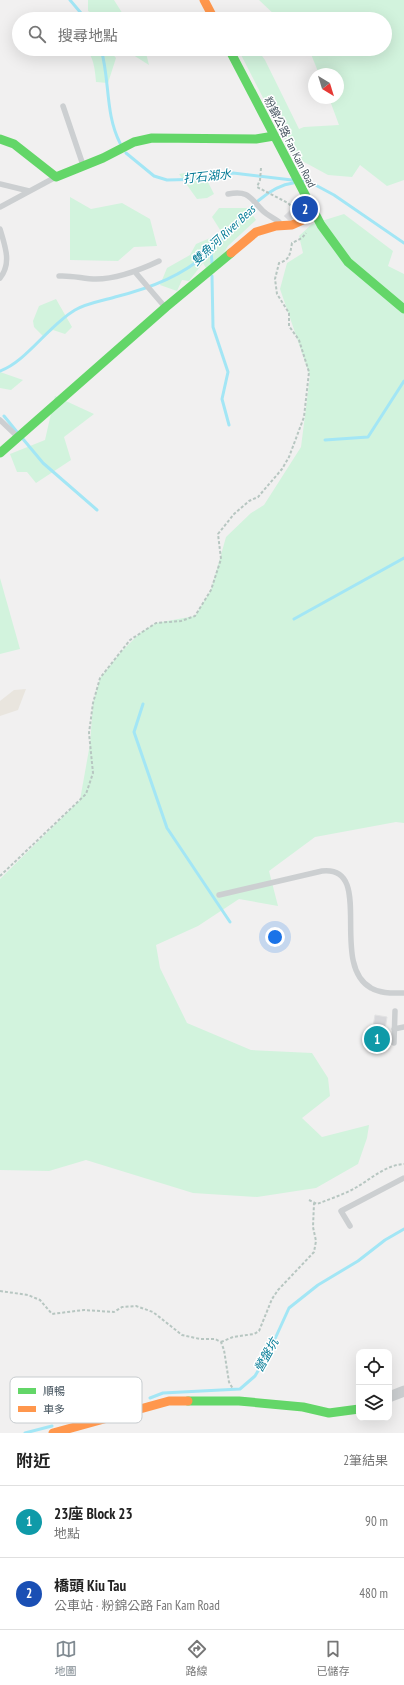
<!DOCTYPE html>
<html lang="zh-TW">
<meta charset="utf-8">
<style>
body{margin:0;font-family:"PT Sans Narrow","Noto Sans TC",sans-serif;background:#f2f2f2;color:#222}
.controls{position:absolute;right:12px;bottom:12px;display:grid;overflow:hidden;border-radius:8px;box-shadow:0 4px 16px #0002}
.controls button{width:36px;height:36px;display:grid;place-items:center;padding:0;border:0;border-bottom:1px solid #e0e0e0;background:#fff;color:#222;font:20px sans-serif}
.compass{position:absolute;left:308px;top:68px;width:36px;height:36px;border-radius:50%;background:#fff;box-shadow:0 4px 16px #0002;rotate:142deg}
.you{position:absolute;left:275px;top:937px;width:14px;height:14px;margin:-10px;border:3px solid #fff;border-radius:50%;background:#1a73e8;box-shadow:0 0 0 6px #1a73e833}
.badge{display:grid;place-items:center;width:26px;height:26px;border-radius:50%;background:#818b92;color:#fff;font-size:13px;font-weight:700}
.pin{position:absolute;translate:-50% -50%;border:2px solid #fff;box-shadow:0 1px 4px #0006}
.list{margin:0;padding:0;list-style:none}
h2{display:flex;justify-content:space-between;align-items:center;height:52px;margin:0;padding:0 16px;font-size:17px}
h2 small{font-size:13px;font-weight:400;color:#767676}
.list li{display:grid;grid-template-columns:26px 1fr auto;gap:12px;align-items:center;box-sizing:border-box;height:72px;padding:0 16px;border-top:1px solid #e0e0e0}
.list b{display:block;font-size:15px;white-space:nowrap}
.list p{margin:0;font-size:13px;white-space:nowrap;color:#767676}
.list em{font-size:13px;font-style:normal;color:#767676}
.icon{flex:none;width:22px;height:22px;fill:none;stroke:currentColor;stroke-width:2;stroke-linecap:round;stroke-linejoin:round}
.map{position:relative;flex:none;width:404px;height:1433px;overflow:hidden}
.search{position:absolute;background:#fff;box-shadow:0 4px 16px #0002;left:12px;right:12px;top:12px;height:44px;display:flex;align-items:center;gap:10px;box-sizing:border-box;padding:0 14px;border-radius:22px;color:#767676;font-size:15px}
.sheet{height:196px;background:#fff}
nav{display:flex;justify-content:space-around;align-items:center;box-sizing:border-box;height:56px;border-top:1px solid #e0e0e0;background:#fff;font-size:11px;color:#767676}
nav a{display:grid;justify-items:center;gap:2px}
nav .on{color:#818b92}
.map>svg:first-child{display:block}
.green{fill:#d2f3dd}
.sand{fill:#e9e5de}
.lines{fill:none;stroke-linecap:round;stroke-linejoin:round}
.stream{stroke:#a3e6f5;stroke-width:3}
.building{fill:#d8d8db;stroke:#e2e2e3}
.path{stroke:#b7c6c1;stroke-width:2;stroke-dasharray:3 2;stroke-linecap:butt}
.lane{stroke:#cccfd1;stroke-width:5.5}
.street{stroke:#cccfd1;stroke-width:11}
.fast{stroke:#63d668;stroke-width:9}
.slow{stroke:#ff974d;stroke-width:9}
.labels{text-anchor:middle;dominant-baseline:central;stroke-width:3;stroke-linejoin:round;paint-order:stroke}
.street-label{font-size:11px;fill:#45545f;stroke:#fff}
.water-label{font-size:12px;font-style:italic;fill:#037b96;stroke:#fff}
.key{fill:#fff;stroke:#c7cccf;stroke-width:1}
.key-label{font-size:11px;fill:#45545f}
</style>
<div class="map">
<svg width="404" height="1433" viewBox="0 0 404 1433">
<rect width="100%" height="100%" fill="#f1f0f0"/>
<!-- green -->
<path class="green" d="M88 0H114L126 19H101L88 11Z
M259 0H404V180L387 186 360 165 352 177 328 175 293 156 238 49H257L265 60 299 129 304 127 339 125 329 98H338V74H319L309 49H385V19H279Z
M85 49H108L116 58 108 83 96 82C95 71 94 56 85 49Z
M128 49H145L149 65 130 53Z
M202 170 214 194 207 198 197 199 179 174Z
M70 197 91 209 122 203 150 219 157 246 134 247 118 261 70 260Z
M219 208H248L256 220 228 246 210 275 203 263 189 281 182 280 177 291 160 285 167 268 190 255 196 244 222 233 212 217Z
M344 214 393 251 388 266 404 274V823L396 822 315 837 269 871 278 906 239 899 198 926 156 945 160 968 187 1023 251 1050 312 1053 328 1078 330 1096 302 1118 322 1137 369 1125 367 1138 358 1164 316 1188 257 1197 193 1193 86 1160 49 1171 0 1170V879L80 800 90 744 93 703 100 678 121 652 140 633 156 623 195 616 211 590 226 537 251 513 264 505 301 447 310 376 280 289 287 263 303 253 299 236 312 224Z
M56 299 72 327 65 334 53 330 44 337 34 327 33 321 39 306Z
M0 372 23 380 11 390 0 388Z
M55 396 94 414 64 437 71 460 36 483 27 472H17L10 454 45 440Z
M0 578 20 649 0 654Z"/>
<!-- sand -->
<path class="sand" d="M26 689 18 710 0 716V701L14 690Z"/>
<g class="lines">
<!-- stream -->
<path class="stream" d="M70 0 86 19
M101 49C110 80 105 114 120 143
M126 153 154 176 167 180 205 179 233 173 292 180
M304 181H308L334 195 404 243
M211 250 212 263
M212 276 213 327 228 372 222 399 229 425
M0 371C26 362 49 325 75 310 87 303 102 301 115 297 151 288 185 275 212 249 234 228 261 187 293 183
M4 416 17 432
M23 439 43 463 97 510
M325 440 368 437 404 381
M294 619 404 558
M143 704 134 732 167 828 230 922
M150 1398 163 1393 240 1389 255 1376 269 1352 289 1308 318 1285 358 1261 385 1240 404 1229
M25 1433 52 1426"/>
</g>
<!-- building -->
<path class="building" d="M294 207 300 213 290 222 284 216Z
M375 1015 387 1017 385 1029 373 1027Z
M372 1032 384 1033 382 1046 370 1044Z"/>
<g class="lines">
<!-- path -->
<path class="path" d="M261 168 260 180 257 187 288 203 293 208
M0 876 86 794 93 773 89 733 93 703 100 678 130 640 156 623 181 621 195 616 211 590 221 559 218 534 234 514 249 501 258 497 282 469 289 457 304 417 309 372 299 340 289 326V313L277 294 275 279 279 263C290 260 290 254 292 243L302 238 306 233
M309 1200 317 1204C330 1199 345 1194 357 1187 372 1178 386 1165 404 1164
M0 1291 28 1295 40 1300 52 1314 84 1310 114 1312 122 1307 136 1306 153 1312 182 1335 200 1339H215L221 1342 224 1350 229 1382 233 1389
M221 1342 233 1337 254 1334 259 1331 272 1299 278 1290 314 1252 316 1241 313 1227 314 1203"/>
<!-- lane -->
<path class="lane" d="M63 106 83 165
M0 184 29 191
M228 194C249 190 250 198 263 211 267 215 274 218 279 222
M0 207 54 178
M0 229C5 246 12 263 0 278
M135 272 165 307
M59 276C72 275 84 279 96 279 118 279 140 270 159 261
M0 420 18 437
M219 895 322 871C376 865 328 964 371 988 381 994 393 993 404 993
M394 1029 404 1027
M394 1043 395 1011
M350 1226 341 1211 404 1178"/>
<!-- street -->
<path class="street" d="M389 1397 404 1391"/>
<!-- fast -->
<path class="fast" d="M229 49 321 225 348 262 404 309
M0 139 14 144 56 177 103 158 134 142 152 138 256 139 274 136
M0 453 166 307 231 253
M188 1401H239L303 1407 329 1413 359 1409"/>
<!-- slow -->
<path class="slow" d="M204 0 214 19
M231 253 256 232 276 226 292 225 314 215
M53 1433 169 1401H188"/>
</g>
<g class="labels">
<!-- street labels -->
<g class="street-label">
<text transform="translate(290 142) rotate(63)">粉錦公路 Fan Kam Road</text>
</g>
<!-- water labels -->
<g class="water-label">
<text transform="translate(207 176) rotate(-6)">打石湖水</text>
<text transform="translate(223 235) rotate(-43)">雙魚河 River Beas</text>
<text transform="translate(266 1355) rotate(-61)">營盤坑</text>
</g>
</g>
<!-- legend -->
<rect x="10" y="1377" width="132" height="46" rx="6" class="key"/>
<rect x="18" y="1388" width="18" height="6" fill="#63d668"/>
<rect x="18" y="1406" width="18" height="6" fill="#ff974d"/>
<g class="key-label">
<text x="43" y="1395">順暢</text>
<text x="43" y="1413">車多</text>
</g>
</svg>
<div class="controls">
<button><svg class="icon" aria-label="locate" viewBox="0 0 24 24"><circle cx="12" cy="12" r="6"/><path d="M12 2v4M12 18v4M2 12h4M18 12h4"/></svg></button>
<button><svg class="icon" aria-label="layers" viewBox="0 0 24 24"><path d="M12 4l9 5-9 5-9-5zM3 14l9 5 9-5"/></svg></button>
</div>
<svg class="compass" viewBox="-18 -18 36 36"><path d="M0-13l5 13h-10z" fill="#e53935"/><path d="M0 13l5-13h-10z" fill="#767676"/></svg>
<div class="you"></div>
<div class="pin badge" style="left:377px;top:1039px;background:#0f9aa8">1</div>
<div class="pin badge" style="left:305px;top:209px;background:#1a4fb4">2</div>
<div class="search"><svg class="icon" aria-label="search" viewBox="0 0 24 24"><circle cx="10" cy="10" r="6"/><path d="M15 15l6 6"/></svg>搜尋地點</div>
</div>
<section class="sheet">
<h2>附近<small>2筆結果</small></h2>
<ul class="list">
<li><span class="badge" style="background:#0f9aa8">1</span><div><b>23座 Block 23</b><p>地點</p></div><em>90 m</em></li>
<li><span class="badge" style="background:#1a4fb4">2</span><div><b>橋頭 Kiu Tau</b><p>公車站 · 粉錦公路 Fan Kam Road</p></div><em>480 m</em></li>
</ul>
</section>
<nav>
<a class="on"><svg class="icon" aria-label="map" viewBox="0 0 24 24"><path d="M3 6l6-2 6 2 6-2v14l-6 2-6-2-6 2zM9 4v14M15 6v14"/></svg>地圖</a>
<a><svg class="icon" aria-label="directions" viewBox="0 0 24 24"><path d="M12 3l9 9-9 9-9-9zM9 14v-3h6M13 9l2 2-2 2"/></svg>路線</a>
<a><svg class="icon" aria-label="saved" viewBox="0 0 24 24"><path d="M7 4h10v16l-5-4-5 4z"/></svg>已儲存</a>
</nav>
